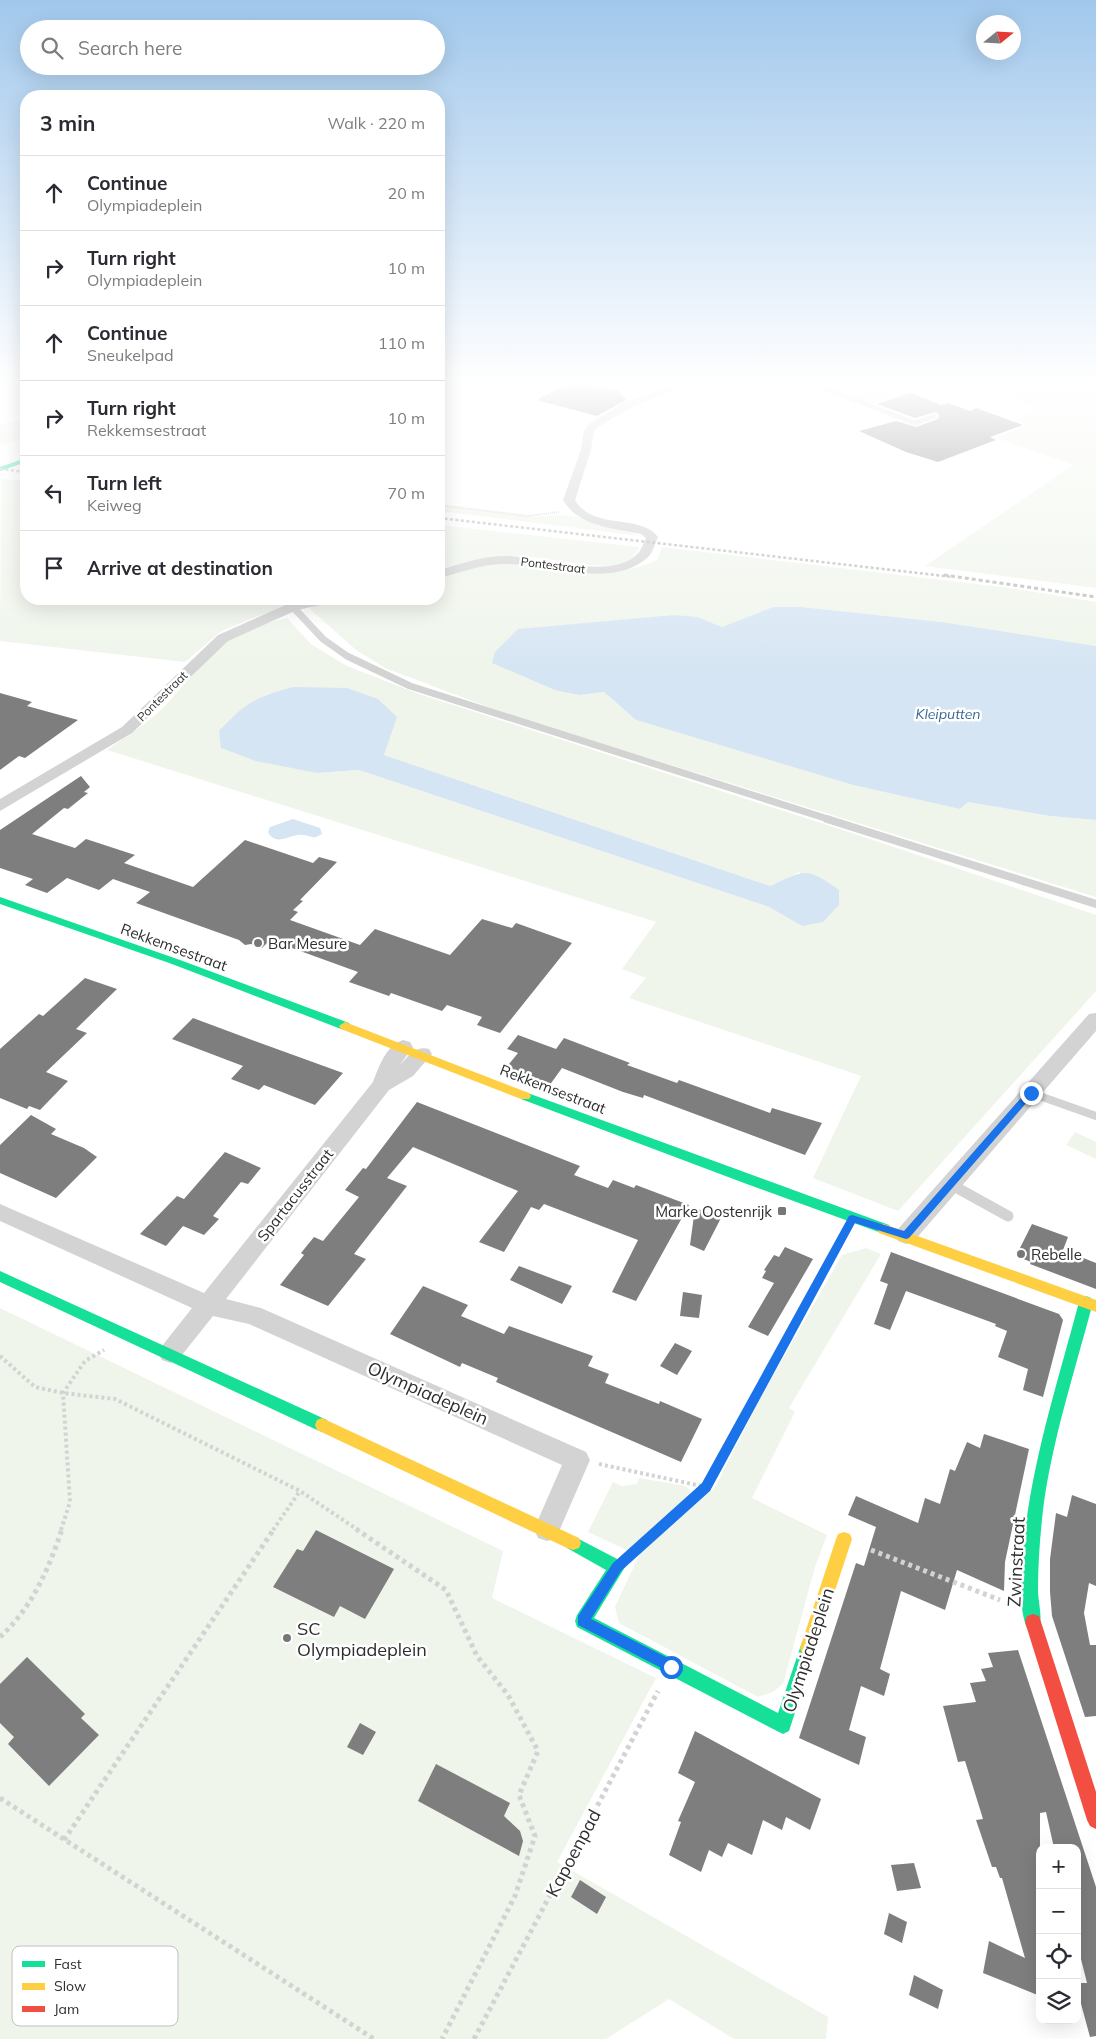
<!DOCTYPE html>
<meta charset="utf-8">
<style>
body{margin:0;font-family:Mulish,sans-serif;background:#f2f2f3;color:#2b2b33}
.controls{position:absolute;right:15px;bottom:15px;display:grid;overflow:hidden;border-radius:10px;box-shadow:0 5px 20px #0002}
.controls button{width:45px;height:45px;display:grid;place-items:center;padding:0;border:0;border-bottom:1px solid #e1e1e2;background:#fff;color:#2b2b33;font:25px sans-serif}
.compass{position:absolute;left:976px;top:15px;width:45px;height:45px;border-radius:50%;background:#fff;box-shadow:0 5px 20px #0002;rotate:72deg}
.stop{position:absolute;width:15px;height:15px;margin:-11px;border:4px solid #1a73e8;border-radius:50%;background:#fff}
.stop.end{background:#1a73e8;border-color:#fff;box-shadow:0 1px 5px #0008}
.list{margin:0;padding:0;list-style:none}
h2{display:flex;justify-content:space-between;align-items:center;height:65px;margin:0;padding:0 20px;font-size:21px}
h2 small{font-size:16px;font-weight:400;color:#7c7c81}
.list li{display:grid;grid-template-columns:32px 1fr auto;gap:15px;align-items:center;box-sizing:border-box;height:75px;padding:0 20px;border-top:1px solid #e1e1e2}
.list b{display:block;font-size:19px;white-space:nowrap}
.list p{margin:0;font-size:16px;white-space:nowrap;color:#7c7c81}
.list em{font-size:16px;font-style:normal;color:#7c7c81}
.icon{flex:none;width:28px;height:28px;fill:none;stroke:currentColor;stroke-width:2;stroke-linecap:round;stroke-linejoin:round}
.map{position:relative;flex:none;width:1096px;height:2039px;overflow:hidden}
.search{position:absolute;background:#fff;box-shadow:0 5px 20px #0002;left:20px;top:20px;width:425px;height:55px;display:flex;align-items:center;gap:12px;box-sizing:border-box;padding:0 18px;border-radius:28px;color:#7c7c81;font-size:19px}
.panel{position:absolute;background:#fff;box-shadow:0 5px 20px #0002;left:20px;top:90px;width:425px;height:515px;border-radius:20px}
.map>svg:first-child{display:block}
.green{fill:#eff5eb;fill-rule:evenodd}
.water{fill:#d6e5f3}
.building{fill:#7e7e7e}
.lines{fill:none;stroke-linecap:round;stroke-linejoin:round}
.path-far2{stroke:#d3d3d3;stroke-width:2;stroke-dasharray:1 1;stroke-linecap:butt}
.path-far1{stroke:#d3d3d3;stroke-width:4;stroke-dasharray:3 3;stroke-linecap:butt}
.path{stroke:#d3d3d3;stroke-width:5;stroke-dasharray:4 4;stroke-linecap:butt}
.lane-far3{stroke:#d3d3d3;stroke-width:5}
.lane-far2{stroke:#d3d3d3;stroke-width:7}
.lane-far1{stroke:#d3d3d3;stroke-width:8}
.lane{stroke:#d3d3d3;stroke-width:11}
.street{fill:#d3d3d3;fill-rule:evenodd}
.fast{fill:#16e098;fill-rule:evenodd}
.slow{fill:#ffcf43;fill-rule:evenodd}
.jam{fill:#f24e42;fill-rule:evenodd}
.rail-far1{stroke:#bababa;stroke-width:2.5;stroke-dasharray:3 2.5;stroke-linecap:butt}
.rail{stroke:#bababa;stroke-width:3;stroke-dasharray:4 3;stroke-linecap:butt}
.route{fill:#1a73e8}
.poi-dot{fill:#777;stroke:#fff;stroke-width:2}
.labels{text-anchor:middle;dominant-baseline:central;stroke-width:5;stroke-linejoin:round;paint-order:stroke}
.far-street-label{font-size:12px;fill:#2e2e2e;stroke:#fff}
.far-water-label{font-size:14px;font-style:italic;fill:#366796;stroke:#fff}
.poi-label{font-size:15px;fill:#2e2e2e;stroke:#fff;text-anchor:start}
.street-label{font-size:15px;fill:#2e2e2e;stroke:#fff}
.near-street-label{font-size:18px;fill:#2e2e2e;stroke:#fff}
.near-poi-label{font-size:18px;fill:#2e2e2e;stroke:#fff;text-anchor:start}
.key{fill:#fff;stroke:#c0c0c0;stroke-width:1}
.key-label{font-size:14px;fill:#2e2e2e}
</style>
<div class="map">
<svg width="1096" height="2039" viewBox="0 0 1096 2039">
<rect width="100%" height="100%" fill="#fff"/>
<!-- green -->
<path class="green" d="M823 385H937L874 405Z
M970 385H1096V588L925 566 1073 465 996 438 1028 425 1016 420 1038 408Z
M26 418V437L0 446V425Z
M1 479 26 481V599H315L255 617 220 632 185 662 0 641Z
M439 505 532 517 560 515 578 517 641 536 439 511Z
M439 525 640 547 630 562C596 572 564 559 530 557 499 555 469 563 439 569Z
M662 547 1010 588 1096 602V646L942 622 801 607H773L722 627C684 612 669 615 629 620L579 695 604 692 636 720 853 785 960 809 968 802 1050 816 1096 820V897L504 713 385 668 356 650 310 609 312 606 344 599H439V576C460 571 484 562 506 562 555 563 612 584 658 559Z
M287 618 311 644 347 666 419 694 852 833 1096 915V991L898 1211 813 1178 861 1076 629 998 646 978 622 969 656 922 107 750C127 736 148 723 165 706 186 684 206 652 233 637 250 628 268 623 287 618ZM384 755 770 886 800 872 802 926 769 907 359 770 317 773Z
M1075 1132 1096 1142V1159L1066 1145Z
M866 1248 881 1254 789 1408 795 1412 752 1498 827 1535 815 1567 783 1684 773 1692 758 1697 619 1623 615 1607 642 1549 715 1487 761 1397 842 1255Z
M0 1308 503 1551 492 1598 656 1678 557 1862 828 2017 826 2039H734L669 1999 606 2039H0Z
M639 1478 686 1486 690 1490V1497L629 1551 588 1532 613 1482 622 1486 637 1484Z"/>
<!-- water -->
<path class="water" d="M773 607H801L942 622 1096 646V820L1050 816 968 802 960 809 853 785 636 720 604 692 579 695 555 690 492 663 495 652 518 629 674 615 697 617 722 627Z
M293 687 347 688 378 699 397 717 384 755 770 886C805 870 805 866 839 890V905L823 922 802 926 769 907 359 770 317 773 256 761 221 748 219 731C245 703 256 697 293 687Z
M293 819 320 828 322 834 316 837C311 838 308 835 303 835 291 833 276 848 268 832L270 827Z"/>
<!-- building -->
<path class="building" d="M565 385H585L618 390 626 400 597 416 537 400Z
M911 393 941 405 948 403 970 411 976 408 1023 425 990 437 996 440 938 462 906 452 859 431 896 421 916 427 938 419 939 415 936 412 915 418 877 404Z
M0 693 32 702 27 706 78 720 25 758 19 756 0 770Z
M81 776 90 787 84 792 88 793 68 809 64 808 32 834 75 848 86 839 135 855 124 863 193 887 245 840 313 863 319 857 337 862 300 900 303 901 293 910 298 912 290 920 360 945 375 929 450 955 482 919 512 928 516 923 572 943 500 1033 477 1025 482 1017 447 1005 442 1011 391 993 389 996 349 982 358 972 270 940 262 948 251 944 245 945 239 940 136 903 150 892 113 879 99 890 67 878 47 893 25 885 33 879 0 868V830Z
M85 978 117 989 76 1029 87 1033 46 1072 68 1081 40 1110 29 1106 27 1109 0 1098V1049L39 1014 43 1016Z
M193 1018 263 1044 343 1073 315 1105 264 1085 259 1090 231 1079 243 1066 172 1039Z
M518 1035 556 1049 564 1038 630 1063 627 1065 677 1083 679 1080 770 1113 772 1108 822 1123 805 1155 644 1095 643 1098 623 1092 562 1068 549 1086 505 1069 518 1053 507 1049Z
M417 1102 580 1166 574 1175 608 1188 613 1180 634 1188 636 1185 689 1205 636 1301 612 1292 638 1240 544 1204 539 1210 531 1207 504 1252 479 1242 518 1191 413 1147 387 1178 407 1186 354 1254 366 1259 328 1306 280 1285 304 1255 301 1253 314 1237 323 1241 359 1197 345 1190 363 1168 366 1169Z
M31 1115 56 1129 51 1134 84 1148 97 1157 56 1198 0 1173V1145Z
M225 1152 261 1168 248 1184 241 1182 213 1216 219 1219 204 1235 183 1226 166 1246 140 1234 177 1196 184 1199Z
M695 1208 721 1218 704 1251 690 1245Z
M1032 1224 1068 1237 1063 1250 1096 1263V1289L1030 1264 1031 1262 1016 1256Z
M785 1247 813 1259 768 1336 748 1327 774 1283 762 1278 766 1271 764 1270 774 1255 779 1257Z
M891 1252 1059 1314 1063 1320 1043 1397 1023 1390 1028 1369 998 1357 1007 1331 995 1326 996 1324 906 1291 890 1330 874 1324 888 1284 880 1281Z
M519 1266 572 1286 562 1304 510 1280Z
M423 1286 468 1305 461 1316 504 1334 509 1326 593 1356 588 1366 609 1374 605 1383 659 1404 660 1401 702 1419 681 1462 496 1382 498 1378 462 1363 460 1367 390 1334Z
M683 1292 702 1295 699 1318 680 1316Z
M675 1343 692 1351 677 1375 660 1366Z
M984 1434 1029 1449 1005 1562 1004 1591 957 1570 945 1610 901 1591 880 1669 890 1674 884 1696 861 1686 849 1730 866 1737 859 1765 799 1738 856 1563 864 1566 876 1527 848 1515 856 1496 918 1523 925 1498 940 1504 950 1469 955 1471 967 1442 980 1448Z
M1072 1495 1096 1504V1586L1089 1583 1084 1613 1090 1645H1096V1716L1085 1717 1052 1616 1050 1592V1559L1056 1513 1067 1517Z
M316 1530 394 1569 365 1619 340 1606 334 1617 273 1587 297 1549 303 1551Z
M1018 1650 1096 1887V2036L1090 2037 1077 1989V1983H1087L1077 1943V1848H1054L1046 1812 1040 1813V1996L983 1973 989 1941 1025 1958 1002 1878H1000L996 1867H992L976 1820 983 1819 965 1761 958 1762 943 1706 976 1702 970 1683 986 1681 981 1669 993 1667 988 1653Z
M27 1657 85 1714 81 1718 99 1735 49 1786 8 1744 14 1737 0 1723V1684Z
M360 1723 376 1732 363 1755 347 1747Z
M695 1731 821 1799 810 1830 786 1817 782 1830 763 1820 752 1855 728 1843 722 1857 709 1850 701 1872 669 1855 681 1822 678 1821 695 1782 678 1773Z
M436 1764 510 1803 504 1816 520 1831 523 1841 519 1856 418 1801Z
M914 1863 921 1888 897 1891 891 1865Z
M580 1880 606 1897 597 1914 571 1897Z
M889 1913 907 1922 902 1943 884 1934Z
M914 1975 943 1990 938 2009 909 1995Z"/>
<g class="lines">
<!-- path-far2 -->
<path class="path-far2" d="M1083 385 1096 391
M439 505 528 516 560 512"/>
<!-- path-far1 -->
<path class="path-far1" d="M0 1356 35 1387 63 1393 115 1399 300 1491 358 1530
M599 1464 706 1487
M61 1530 70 1502 63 1393 85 1361 104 1350
M273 1530 300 1491
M658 1530 706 1487 843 1237"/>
<!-- path -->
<path class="path" d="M356 1529 446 1590 477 1656 508 1695 538 1751 519 1795 535 1836 515 1896 442 2039
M638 1548 659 1529
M871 1550 1000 1600
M0 1637C31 1609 49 1569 62 1529
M0 1798 374 2039
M64 1840 274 1529
M474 2039 658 1691"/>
<!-- lane-far3 -->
<path class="lane-far3" d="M816 385 915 423 935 416"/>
<!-- lane-far2 -->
<path class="lane-far2" d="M293 607 323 639 347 656 410 686 831 820"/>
<!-- lane-far1 -->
<path class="lane-far1" d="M827 819 1096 904
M1031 1093 1096 1116"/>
<!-- lane -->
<path class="lane" d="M950 1184 1008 1216"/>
<!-- street -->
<path class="street" d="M671 385H686L630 408 598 427 594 431 591 450 575 500C593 531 640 513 658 537 655 543 653 553 648 557 612 590 549 564 506 564 483 563 461 573 439 578V570C460 564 483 556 506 556 539 557 616 582 639 552 642 548 644 542 646 538L641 534C613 528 579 527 563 500L581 450 584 431 590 423 622 404Z
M313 599H335L334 602 297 610 228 641 132 733 0 811V799L122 727 218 635 288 604Z
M1096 1013V1031L914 1241 906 1244 898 1241 895 1235 898 1229 1089 1014Z
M403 1040 410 1042 413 1047 399 1066C408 1057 414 1045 429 1049L432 1054 413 1076 389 1090 226 1299 261 1308 586 1452 590 1460 560 1529 556 1538 547 1541 538 1538 534 1529 562 1465 249 1324 213 1316 178 1360 170 1363 162 1360 158 1353 162 1346 192 1308 0 1221V1204L204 1293 373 1082C379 1067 386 1045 403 1040Z"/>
<!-- fast -->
<path class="fast" d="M26 458V462L0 471V467Z
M0 897 180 960 349 1023 351 1026 345 1030 341 1029 172 964 0 904Z
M525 1092 889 1225 891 1229 889 1233 884 1234 744 1183 521 1099 519 1096 521 1093Z
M0 1271 327 1420 329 1425 327 1430 322 1432 317 1430 0 1282Z
M1086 1296 1091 1298 1093 1302C1075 1371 1052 1440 1043 1510 1040 1537 1038 1563 1038 1590 1038 1602 1043 1618 1039 1628L1033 1630 1027 1628C1019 1609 1022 1587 1022 1567 1027 1476 1056 1389 1079 1302L1081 1298Z
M573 1536 623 1562 625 1567 594 1618 778 1713 802 1642 808 1640 814 1642 816 1648 789 1731 783 1734 777 1731 577 1627 575 1621 577 1615 606 1570 567 1548 565 1543 567 1538Z"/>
<!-- slow -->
<path class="slow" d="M345 1022 529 1093 531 1096 529 1099H521L341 1029 339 1026Z
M884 1224 1096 1300V1312L879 1233 877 1229 879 1225Z
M322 1418 579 1538 581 1543 579 1548 573 1550 567 1548 317 1430 315 1425 317 1420Z
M844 1532 850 1534 852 1539 816 1648 814 1654 808 1656 802 1654 800 1648 836 1539 838 1534Z"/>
<!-- jam -->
<path class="jam" d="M1033 1614 1039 1616 1041 1622 1096 1792V1829L1090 1826 1087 1820 1025 1622 1027 1616Z"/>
<!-- rail-far1 -->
<path class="rail-far1" d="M0 469 26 472
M439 518 953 577"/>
<!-- rail -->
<path class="rail" d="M944 575 1096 597"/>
</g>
<!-- sky -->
<linearGradient id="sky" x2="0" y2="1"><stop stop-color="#a1c8ec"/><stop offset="0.57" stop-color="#fff"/><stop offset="1" stop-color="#fff" stop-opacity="0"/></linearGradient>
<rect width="1096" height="671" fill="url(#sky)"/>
<!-- route -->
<path class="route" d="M1028 1090 1035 1093 909 1238 906 1239 855 1223 710 1491 621 1571 591 1619 676 1662 677 1667 676 1671 671 1673 667 1671 578 1625V1616L613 1563 702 1483 849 1216 852 1215 904 1231Z"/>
<!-- markers -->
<g class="poi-dot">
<circle cx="258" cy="943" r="5"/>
<rect x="777" y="1206" width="10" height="10" rx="2.5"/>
<circle cx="1021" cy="1254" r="5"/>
<circle cx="287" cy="1638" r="5"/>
</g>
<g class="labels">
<!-- far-street labels -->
<g class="far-street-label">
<text transform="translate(553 565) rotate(7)">Pontestraat</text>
<text transform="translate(162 696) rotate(-45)">Pontestraat</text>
</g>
<!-- far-water labels -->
<g class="far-water-label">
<text x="948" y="714">Kleiputten</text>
</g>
<!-- poi labels -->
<g class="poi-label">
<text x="268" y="943">Bar Mesure</text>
<text x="772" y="1211" text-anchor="end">Marke Oostenrijk</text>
<text x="1031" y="1254">Rebelle</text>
</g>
<!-- street labels -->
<g class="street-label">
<text transform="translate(174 947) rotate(20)">Rekkemsestraat</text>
<text transform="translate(553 1089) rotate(21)">Rekkemsestraat</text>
<text transform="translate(295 1195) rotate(-52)">Spartacusstraat</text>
</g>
<!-- near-street labels -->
<g class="near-street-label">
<text transform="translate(428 1393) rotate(24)">Olympiadeplein</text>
<text transform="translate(1016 1562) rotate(-87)">Zwinstraat</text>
<text transform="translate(808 1650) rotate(-72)">Olympiadeplein</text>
<text transform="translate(573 1853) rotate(-62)">Kapoenpad</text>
</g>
<!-- near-poi labels -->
<g class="near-poi-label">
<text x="297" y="1628">SC<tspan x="297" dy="21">Olympiadeplein</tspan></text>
</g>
</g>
<!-- legend -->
<rect x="12" y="1946" width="166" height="80" rx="8" class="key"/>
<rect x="22" y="1961" width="23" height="6" fill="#16e098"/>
<rect x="22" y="1983" width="23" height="7" fill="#ffcf43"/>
<rect x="22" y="2006" width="23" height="6" fill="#f24e42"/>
<g class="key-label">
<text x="54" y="1969">Fast</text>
<text x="54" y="1991">Slow</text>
<text x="54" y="2014">Jam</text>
</g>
</svg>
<div class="controls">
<button>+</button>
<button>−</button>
<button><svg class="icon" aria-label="locate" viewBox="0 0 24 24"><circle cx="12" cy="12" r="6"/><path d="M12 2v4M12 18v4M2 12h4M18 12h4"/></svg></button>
<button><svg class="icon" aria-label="layers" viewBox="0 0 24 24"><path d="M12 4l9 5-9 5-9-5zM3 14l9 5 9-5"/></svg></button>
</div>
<svg class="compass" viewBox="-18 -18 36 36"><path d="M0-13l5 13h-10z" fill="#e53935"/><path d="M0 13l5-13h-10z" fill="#7c7c81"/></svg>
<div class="stop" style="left:671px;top:1667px"></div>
<div class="stop end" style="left:1031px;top:1093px"></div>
<div class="search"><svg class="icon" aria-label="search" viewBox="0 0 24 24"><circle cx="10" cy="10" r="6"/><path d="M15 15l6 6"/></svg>Search here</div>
<section class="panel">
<h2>3 min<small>Walk · 220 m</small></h2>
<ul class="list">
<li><svg class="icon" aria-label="ahead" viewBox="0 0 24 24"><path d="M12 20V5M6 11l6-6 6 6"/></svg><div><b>Continue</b><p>Olympiadeplein</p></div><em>20 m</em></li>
<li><svg class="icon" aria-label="right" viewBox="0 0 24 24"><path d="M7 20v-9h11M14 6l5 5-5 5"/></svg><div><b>Turn right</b><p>Olympiadeplein</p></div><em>10 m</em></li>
<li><svg class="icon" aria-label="ahead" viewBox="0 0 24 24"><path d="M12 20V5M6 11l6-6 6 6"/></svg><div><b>Continue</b><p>Sneukelpad</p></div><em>110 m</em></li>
<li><svg class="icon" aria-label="right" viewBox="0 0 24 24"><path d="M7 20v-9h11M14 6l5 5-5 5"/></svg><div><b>Turn right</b><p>Rekkemsestraat</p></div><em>10 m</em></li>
<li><svg class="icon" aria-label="left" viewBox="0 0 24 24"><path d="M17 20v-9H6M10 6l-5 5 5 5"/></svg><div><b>Turn left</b><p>Keiweg</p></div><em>70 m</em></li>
<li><svg class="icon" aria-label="arrive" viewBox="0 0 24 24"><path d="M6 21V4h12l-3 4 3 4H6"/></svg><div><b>Arrive at destination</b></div></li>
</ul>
</section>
</div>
